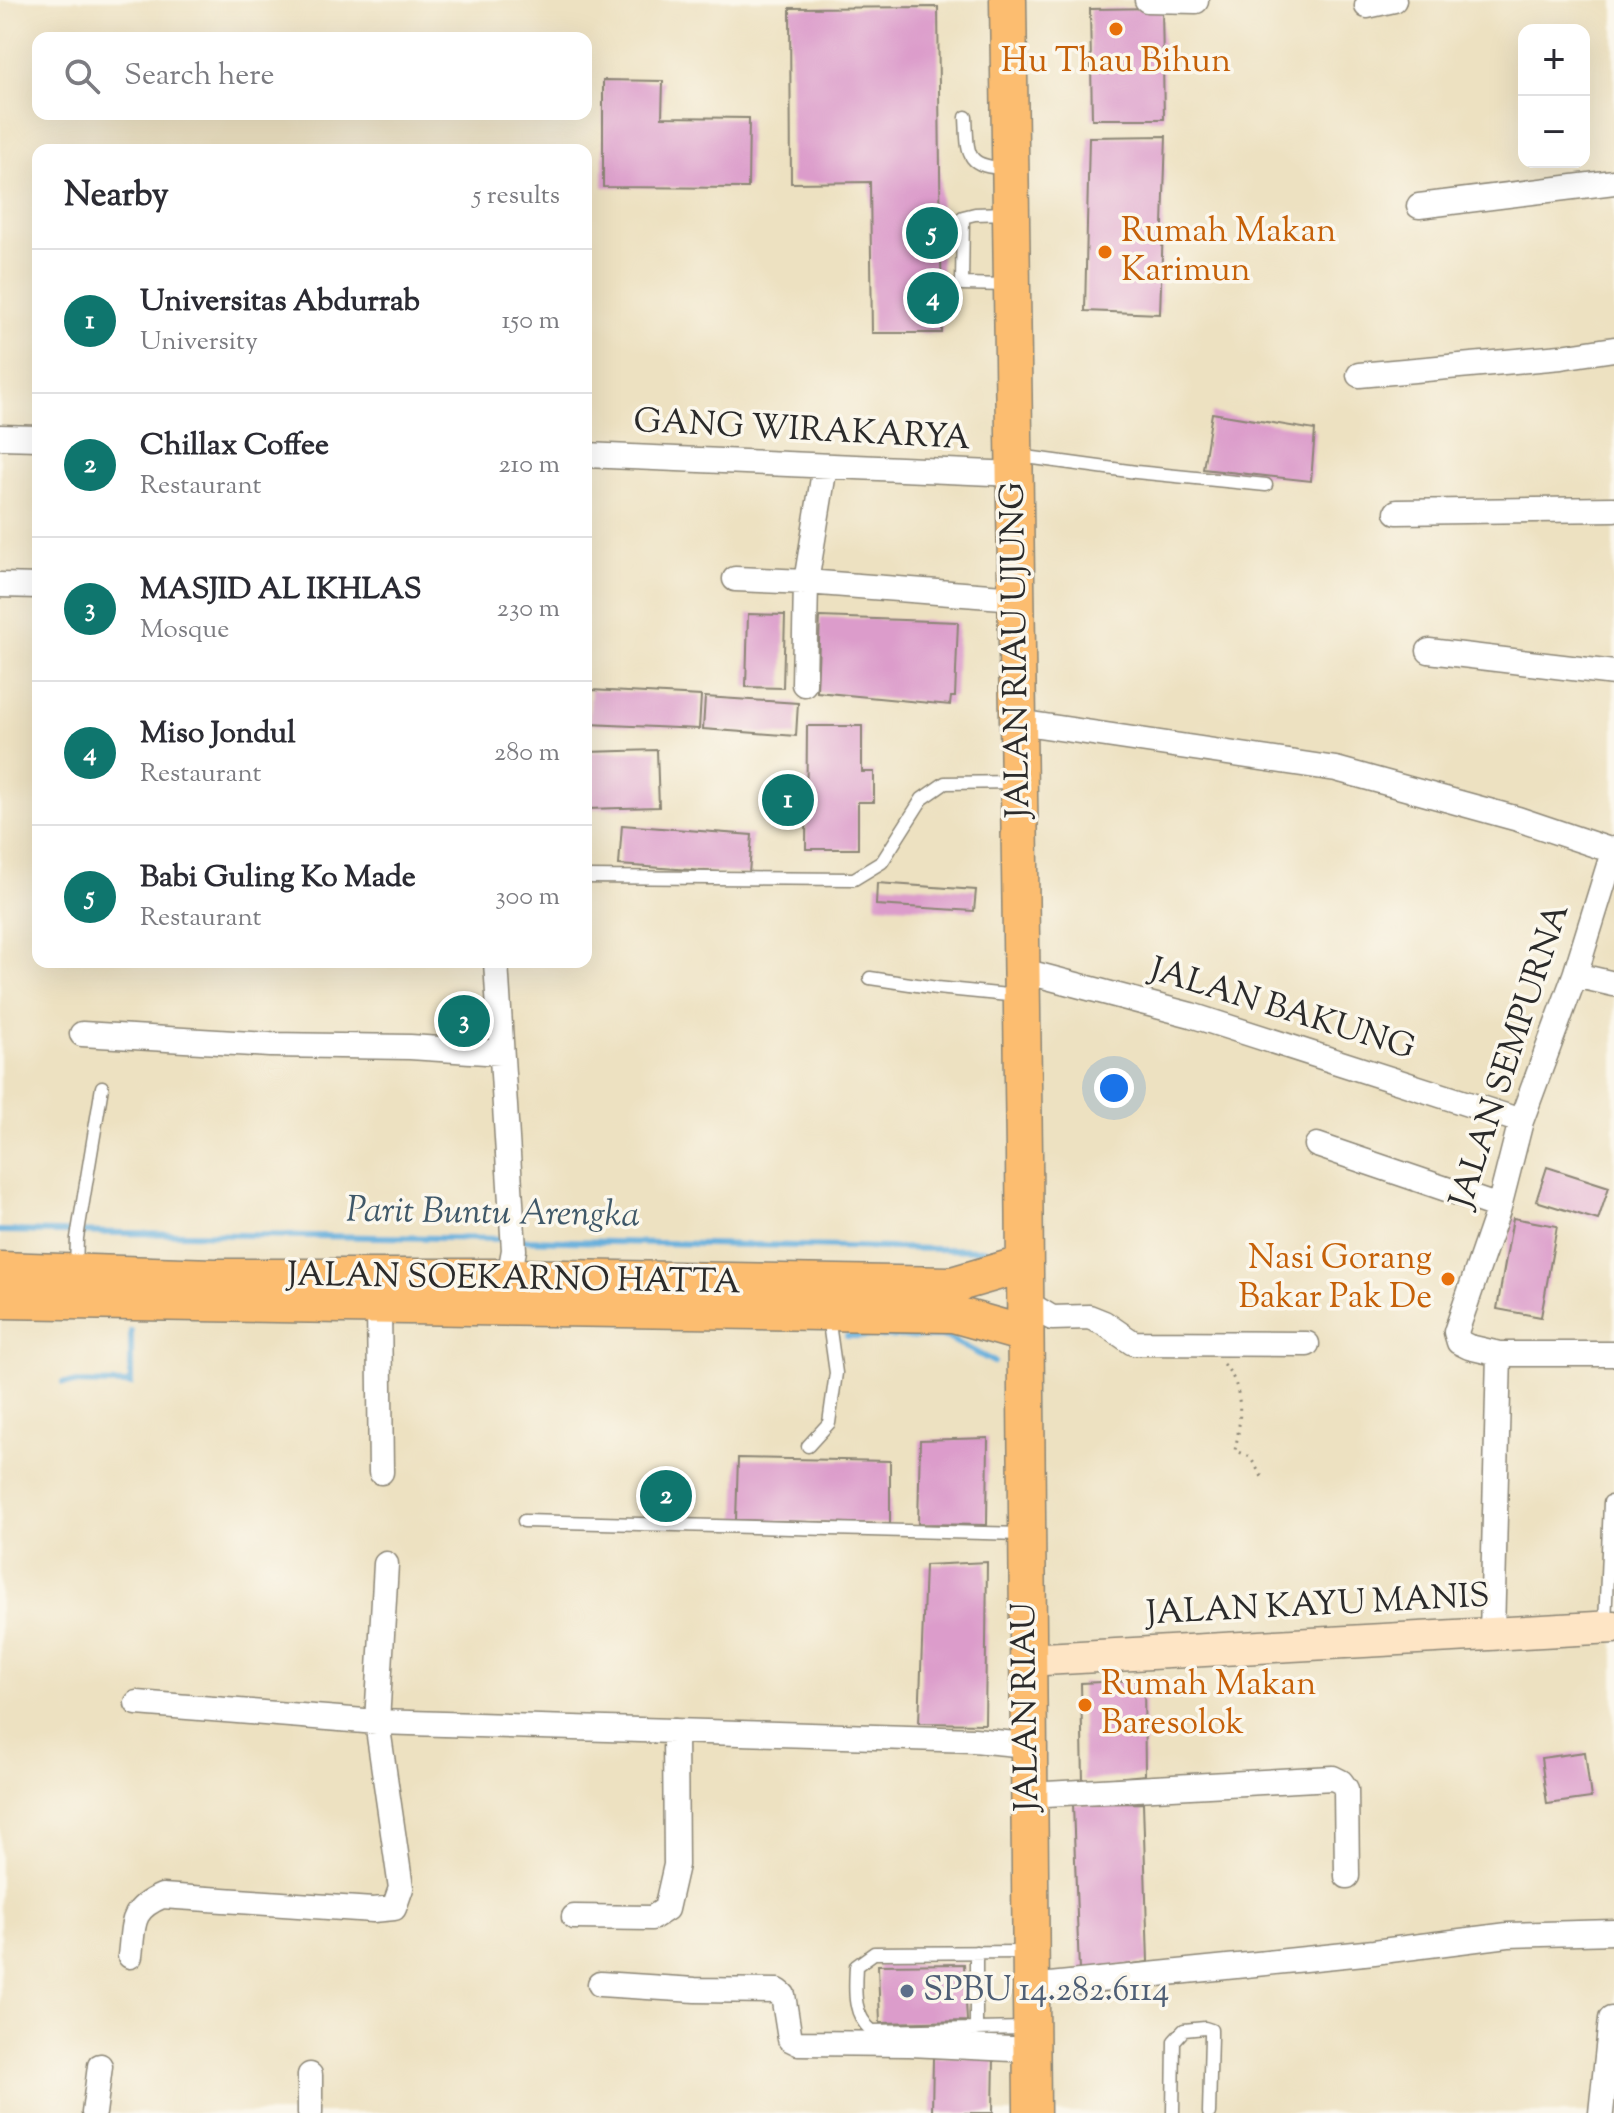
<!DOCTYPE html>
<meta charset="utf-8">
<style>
body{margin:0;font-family:"Sorts Mill Goudy",serif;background:#f2f2f3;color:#2b2b33}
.controls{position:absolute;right:24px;top:24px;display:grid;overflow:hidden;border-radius:16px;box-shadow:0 8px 32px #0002}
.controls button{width:72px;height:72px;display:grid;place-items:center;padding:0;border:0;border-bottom:2px solid #e1e1e2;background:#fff;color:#2b2b33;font:40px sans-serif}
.you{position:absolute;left:1114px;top:1088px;width:28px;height:28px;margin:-20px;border:6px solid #fff;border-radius:50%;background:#1a73e8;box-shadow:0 0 0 12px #1a73e833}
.badge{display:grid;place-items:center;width:52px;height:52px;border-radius:50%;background:#0f766e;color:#fff;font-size:26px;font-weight:700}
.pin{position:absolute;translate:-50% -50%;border:4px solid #fff;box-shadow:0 2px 8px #0006}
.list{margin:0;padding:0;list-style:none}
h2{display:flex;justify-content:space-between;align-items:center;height:104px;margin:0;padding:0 32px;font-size:34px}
h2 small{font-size:26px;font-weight:400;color:#7c7c81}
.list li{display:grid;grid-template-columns:52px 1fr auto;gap:24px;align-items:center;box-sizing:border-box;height:144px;padding:0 32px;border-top:2px solid #e1e1e2}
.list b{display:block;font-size:30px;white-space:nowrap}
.list p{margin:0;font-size:26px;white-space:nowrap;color:#7c7c81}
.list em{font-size:26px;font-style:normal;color:#7c7c81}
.icon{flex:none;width:44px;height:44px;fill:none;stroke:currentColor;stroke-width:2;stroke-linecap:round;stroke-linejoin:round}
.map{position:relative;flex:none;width:1614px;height:2113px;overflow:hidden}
.search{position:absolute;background:#fff;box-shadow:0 8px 32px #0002;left:32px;top:32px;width:560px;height:88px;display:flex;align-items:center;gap:20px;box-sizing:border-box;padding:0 28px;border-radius:16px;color:#7c7c81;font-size:30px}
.panel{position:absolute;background:#fff;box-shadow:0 8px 32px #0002;left:32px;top:144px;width:560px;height:824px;border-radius:16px}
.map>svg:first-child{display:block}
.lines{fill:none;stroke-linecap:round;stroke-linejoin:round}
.stream{stroke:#63addb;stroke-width:6}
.building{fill:#dc9ccb}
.lane-casing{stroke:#8c8676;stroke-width:15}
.street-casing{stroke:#8c8676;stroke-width:27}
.secondary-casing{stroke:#8c8676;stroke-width:35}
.primary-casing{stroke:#8c8676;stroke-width:39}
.path{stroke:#8c8676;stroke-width:3;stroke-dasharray:2 6;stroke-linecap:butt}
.lane{stroke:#fff;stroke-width:12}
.street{stroke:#fff;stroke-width:24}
.secondary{stroke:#fee5c5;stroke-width:32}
.primary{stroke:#fcbd6f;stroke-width:36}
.food-dot{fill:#e8710a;stroke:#fbf7ec;stroke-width:3}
.service-dot{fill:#5c6f8a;stroke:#fbf7ec;stroke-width:3}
.labels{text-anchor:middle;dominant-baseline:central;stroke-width:7;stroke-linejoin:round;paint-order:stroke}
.food-label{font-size:34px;fill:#c56008;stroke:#fbf7ec;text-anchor:start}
.street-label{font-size:34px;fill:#2b2b2b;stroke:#fbf7ec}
.service-label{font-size:34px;fill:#4e5e75;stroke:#fbf7ec;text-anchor:start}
.water-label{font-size:36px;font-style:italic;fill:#3f5869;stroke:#fbf7ec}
</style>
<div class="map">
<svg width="1614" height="2113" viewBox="0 0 1614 2113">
<rect width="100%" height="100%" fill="#fbf7ec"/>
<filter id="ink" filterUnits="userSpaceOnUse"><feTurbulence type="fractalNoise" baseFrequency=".0125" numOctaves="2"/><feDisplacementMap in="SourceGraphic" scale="16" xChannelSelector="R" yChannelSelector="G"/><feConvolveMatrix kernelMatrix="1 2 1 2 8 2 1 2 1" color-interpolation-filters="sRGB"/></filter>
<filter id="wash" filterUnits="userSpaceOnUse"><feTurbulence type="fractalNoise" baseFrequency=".006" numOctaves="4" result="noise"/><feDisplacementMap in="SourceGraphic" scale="32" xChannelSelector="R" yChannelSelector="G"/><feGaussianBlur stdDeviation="1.8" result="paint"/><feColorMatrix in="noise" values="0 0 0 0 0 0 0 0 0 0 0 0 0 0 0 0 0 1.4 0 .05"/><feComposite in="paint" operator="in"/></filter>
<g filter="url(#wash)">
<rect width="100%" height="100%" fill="#ede1c1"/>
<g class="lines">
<!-- stream -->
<path class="stream" d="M0 1231 508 1239
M520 1240 985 1250
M847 1336 946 1337 994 1362
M63 1383 131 1384V1331"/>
</g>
<g id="blocks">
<!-- building -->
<path class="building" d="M938 7 942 333H872L870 182 791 183 790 8Z
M1162 8 1164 119H1092L1090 9Z
M603 80 663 81 662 117 749 118 748 188 603 187Z
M1166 136 1160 314 1085 311 1089 137Z
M1212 413 1315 430 1311 481 1203 469Z
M748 614 785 615 783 688 746 687Z
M820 617 958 622 955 697H951L950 705 817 692Z
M591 690 701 696 699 729 589 724Z
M705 697 798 703 796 736 703 729Z
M807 726H862V772H874V802H858V849H806Z
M657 750 659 807 586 809V752Z
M622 825 752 835 749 874 619 865Z
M877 883 976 890 974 911 876 905Z
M1547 1167 1609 1187 1598 1220 1536 1201Z
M1513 1218 1557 1226 1541 1317 1497 1309Z
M988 1438 987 1525 918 1524 920 1440Z
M738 1458 890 1461V1524L736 1520Z
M987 1562 985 1724 919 1723 925 1565Z
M1144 1680 1145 1775 1083 1781 1081 1683Z
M1585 1752 1591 1798 1547 1804 1541 1758Z
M1143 1803 1148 1962 1079 1971 1073 1804Z
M964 1964 967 2021 880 2023 878 1965Z
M933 2057 994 2058 993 2113H932Z"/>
</g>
</g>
<g filter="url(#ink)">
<use href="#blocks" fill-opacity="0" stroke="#8c8676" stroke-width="2"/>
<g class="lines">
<defs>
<path id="lane" d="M966 117C968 153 964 167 1006 168
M1007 213 975 214 963 217 962 284 1008 285
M1019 456 1136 472 1266 485
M586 877 854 879 882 862 922 799 945 783 1015 782
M870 978 937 988 1018 996
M76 1269 77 1238 102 1087
M808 1446 829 1423 836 1373 828 1316
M524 1521 1022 1534
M1605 1625 1610 1502
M976 1952V2030
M1027 2028 872 2031C852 2014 855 1990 856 1966L874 1953 1028 1952
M1173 2113 1174 2041 1184 2030 1205 2028 1211 2030V2036L1209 2113"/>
<path id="street" d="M1147 0 1196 1
M1367 6 1394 0
M1419 206 1614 182
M1359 375 1561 357 1614 349
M0 437 38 438
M586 455 1015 474
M1397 512 1614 509
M735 579 806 582 1016 598
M0 585 38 586
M1429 651 1614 673
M804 684 806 582 825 466
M1018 722 1336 769 1518 819 1613 851
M496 962 514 1250 509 1277
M1020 970 1191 1015 1521 1121
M1575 975 1614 984
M82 1034 270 1045 410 1047 501 1053
M1317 1145 1499 1207
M1024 1301 1052 1318 1089 1317 1104 1323 1133 1343 1307 1344
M379 1307 381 1472
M1499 1354H1614
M1492 1634 1499 1354 1469 1347 1459 1342 1456 1332 1499 1207 1521 1121 1575 975 1614 849
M137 1703 377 1722 974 1740 1027 1745
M1028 1795 1333 1778 1341 1782 1346 1789 1347 1876
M574 1917 652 1918 666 1909 676 1865 675 1731
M130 1956C134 1924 129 1910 162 1896L373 1910 394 1908 401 1888 377 1722 386 1564
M600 1984 695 1990 778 1991 783 1995 790 2039 798 2043 910 2044 1032 2050
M1030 1987 1374 1952 1508 1935 1614 1932
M94 2113 100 2066
M310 2113V2075
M1601 2113 1611 2019"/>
<path id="secondary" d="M1026 1660 1614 1627"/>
<path id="primary" d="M1008 0 1024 1154 1032 2113
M0 1270 214 1277H509L952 1285 1024 1264
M0 1300 953 1314 1024 1334"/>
</defs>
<!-- lane casing -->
<use href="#lane" class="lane-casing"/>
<!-- street casing -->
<use href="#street" class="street-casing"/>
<!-- secondary casing -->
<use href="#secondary" class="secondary-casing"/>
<!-- primary casing -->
<use href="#primary" class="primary-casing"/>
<!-- path -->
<path class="path" d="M1223 1364C1245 1385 1241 1422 1235 1450L1250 1457 1262 1477"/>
<!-- lane -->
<use href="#lane" class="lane"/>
<!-- street -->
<use href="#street" class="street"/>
<!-- secondary -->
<use href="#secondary" class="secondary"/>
<!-- primary -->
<use href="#primary" class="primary"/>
</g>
</g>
<!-- markers -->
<g class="food-dot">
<circle cx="1116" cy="29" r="8"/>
<circle cx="1105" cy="252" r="8"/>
<circle cx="1448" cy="1279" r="8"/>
<circle cx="1085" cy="1705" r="8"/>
</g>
<circle class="service-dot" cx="907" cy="1991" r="8"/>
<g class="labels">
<!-- food labels -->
<g class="food-label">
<text x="1116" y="62" text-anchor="middle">Hu Thau Bihun</text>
<text x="1121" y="232">Rumah Makan<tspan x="1121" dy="39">Karimun</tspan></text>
<text x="1432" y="1259" text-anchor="end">Nasi Gorang<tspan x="1432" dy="39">Bakar Pak De</tspan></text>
<text x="1101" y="1685">Rumah Makan<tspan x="1101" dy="39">Baresolok</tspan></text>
</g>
<!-- street labels -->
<g class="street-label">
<text transform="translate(802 431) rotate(3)">GANG WIRAKARYA</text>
<text transform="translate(1017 650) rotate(-91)">JALAN RIAU UJUNG</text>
<text transform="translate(1282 1010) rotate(17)">JALAN BAKUNG</text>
<text transform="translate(1511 1056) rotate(-72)">JALAN SEMPURNA</text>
<text transform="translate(514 1280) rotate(1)">JALAN SOEKARNO HATTA</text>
<text transform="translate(1318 1606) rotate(-3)">JALAN KAYU MANIS</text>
<text transform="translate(1027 1707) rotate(-91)">JALAN RIAU</text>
</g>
<!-- service labels -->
<g class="service-label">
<text x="923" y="1991">SPBU 14.282.6114</text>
</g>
<!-- water labels -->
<g class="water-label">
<text transform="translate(493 1214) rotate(1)">Parit Buntu Arengka</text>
</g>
</g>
</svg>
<div class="controls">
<button>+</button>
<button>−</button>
</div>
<div class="you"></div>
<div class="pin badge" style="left:788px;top:800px">1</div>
<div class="pin badge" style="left:666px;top:1496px">2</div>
<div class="pin badge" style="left:464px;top:1021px">3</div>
<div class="pin badge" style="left:933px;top:298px">4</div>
<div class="pin badge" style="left:932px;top:233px">5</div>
<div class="search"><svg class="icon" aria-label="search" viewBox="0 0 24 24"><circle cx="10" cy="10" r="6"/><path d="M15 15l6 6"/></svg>Search here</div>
<section class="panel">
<h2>Nearby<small>5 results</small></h2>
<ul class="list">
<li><span class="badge">1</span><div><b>Universitas Abdurrab</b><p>University</p></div><em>150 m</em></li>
<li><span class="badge">2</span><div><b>Chillax Coffee</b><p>Restaurant</p></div><em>210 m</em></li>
<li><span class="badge">3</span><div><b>MASJID AL IKHLAS</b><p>Mosque</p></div><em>230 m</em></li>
<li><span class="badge">4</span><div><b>Miso Jondul</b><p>Restaurant</p></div><em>280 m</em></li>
<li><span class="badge">5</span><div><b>Babi Guling Ko Made</b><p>Restaurant</p></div><em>300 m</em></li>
</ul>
</section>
</div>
